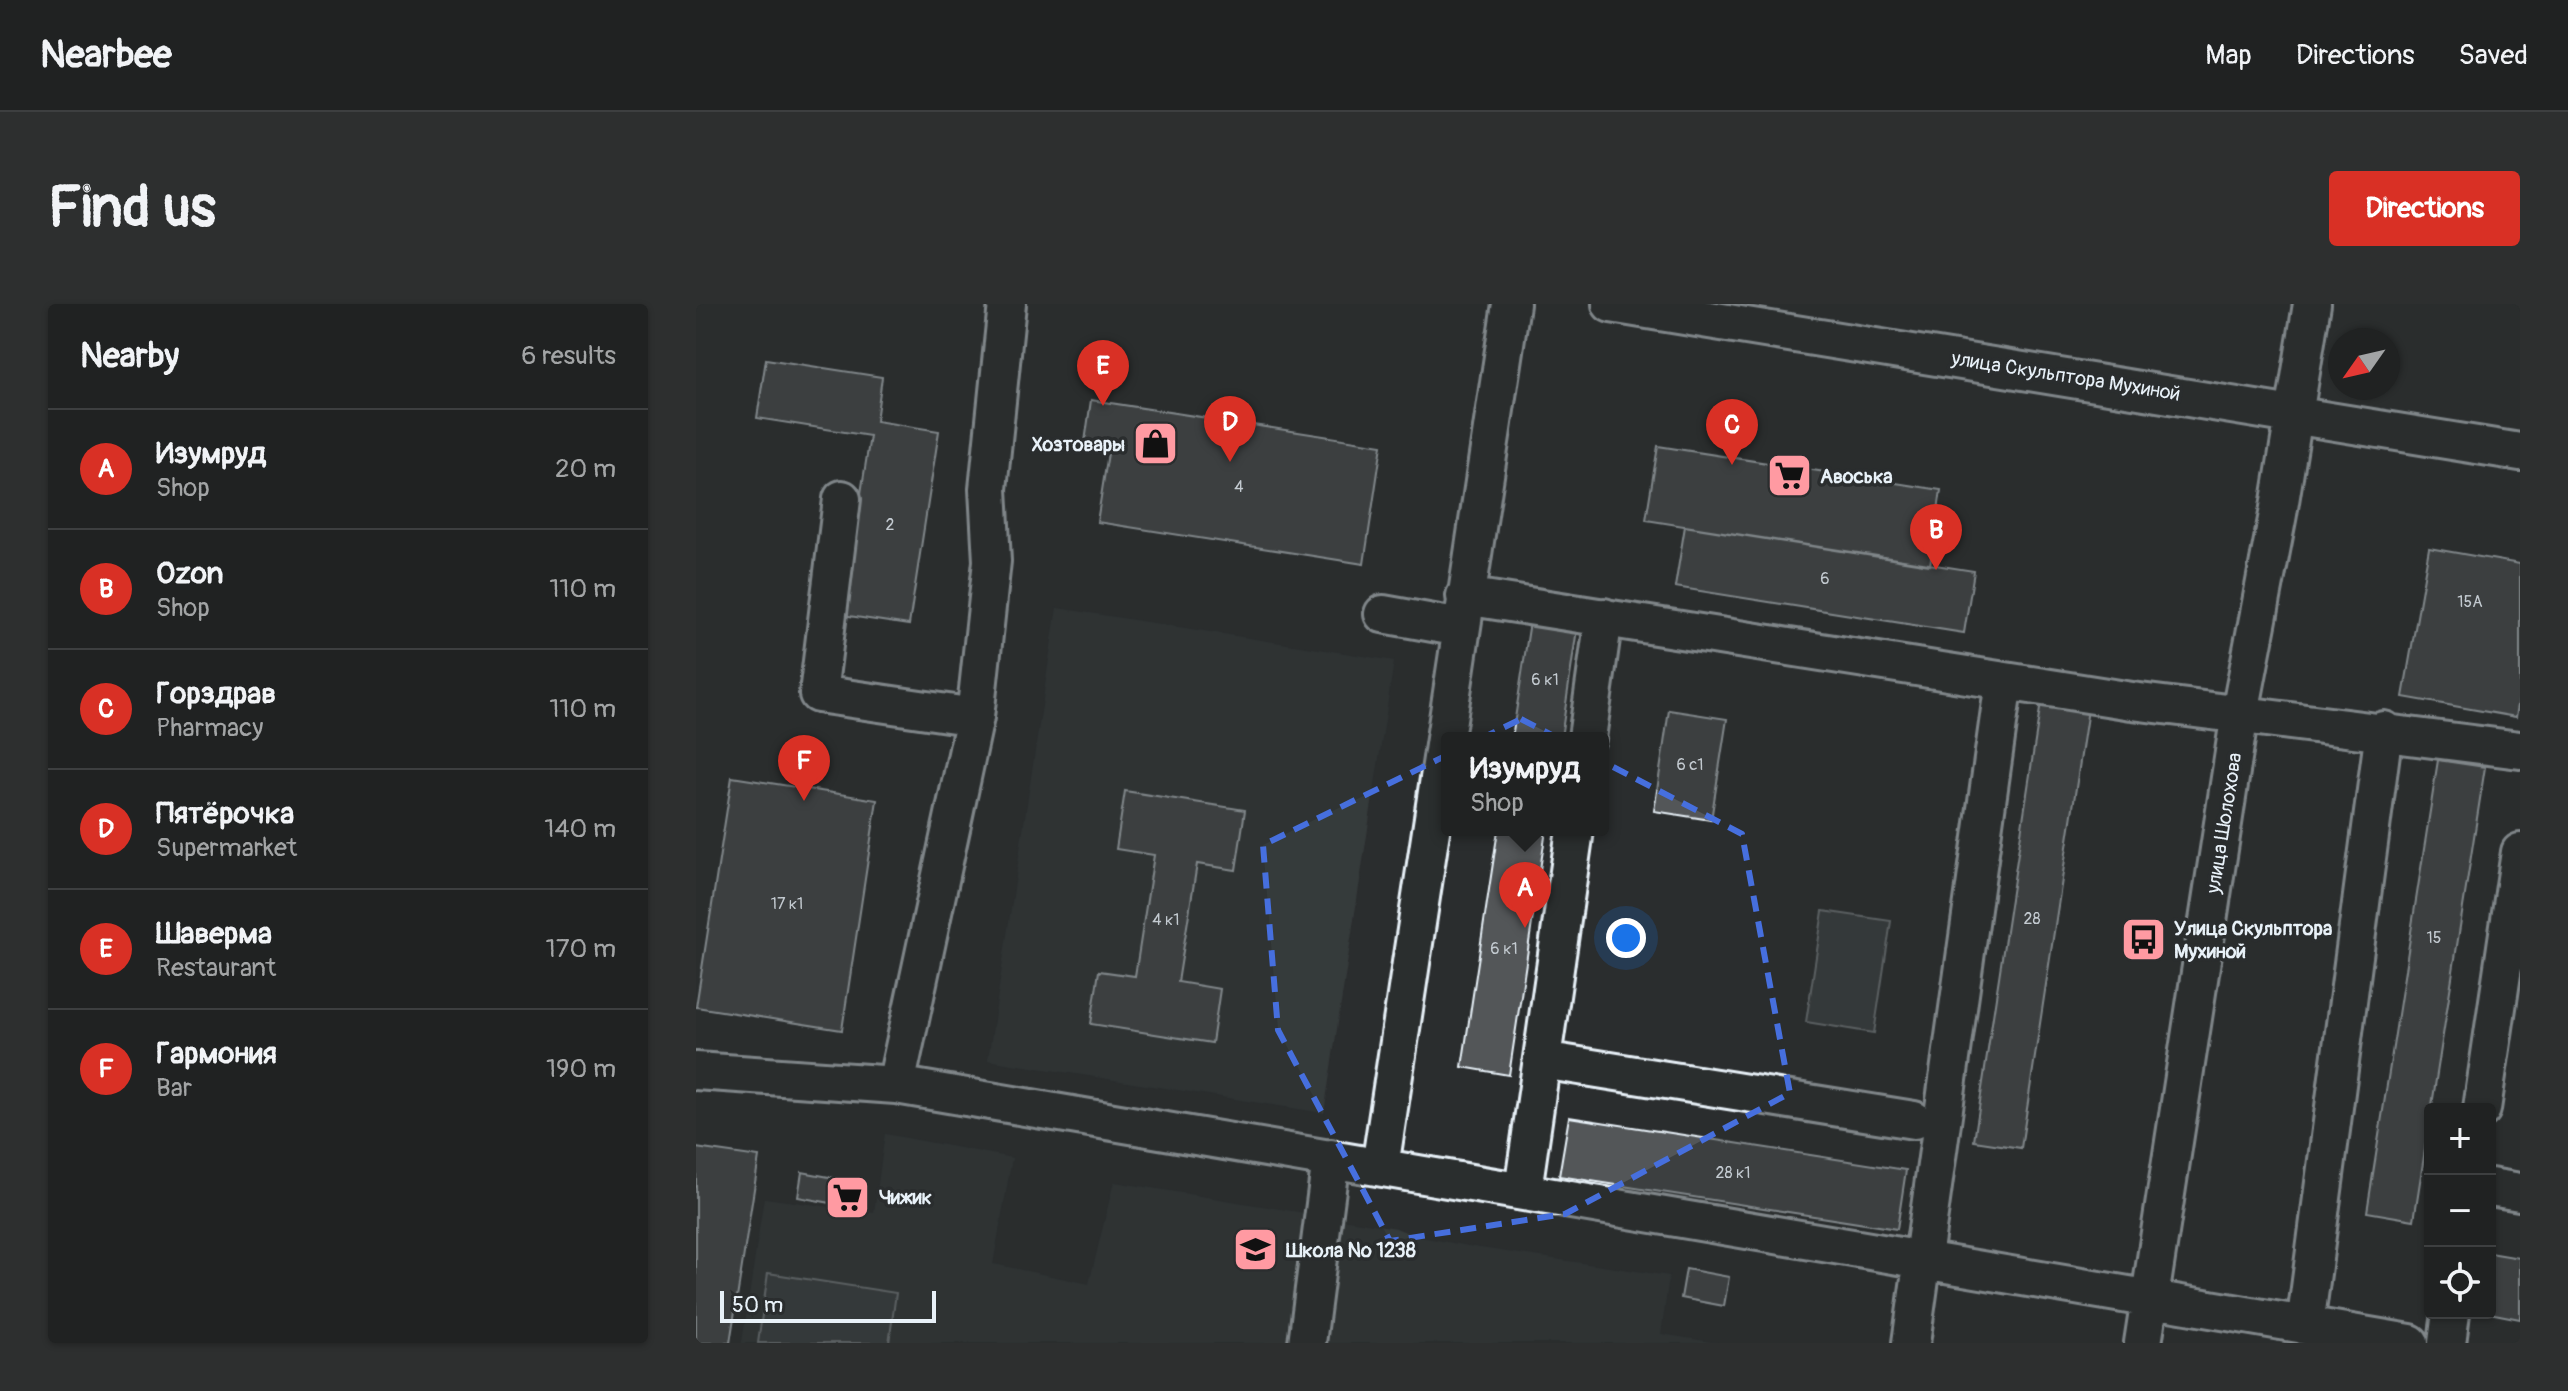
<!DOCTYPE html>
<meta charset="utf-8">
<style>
body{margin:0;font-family:Pangolin,sans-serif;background:#2d2f2f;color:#f1f3f6}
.controls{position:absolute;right:24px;bottom:24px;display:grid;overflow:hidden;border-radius:8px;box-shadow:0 2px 6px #0004}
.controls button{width:72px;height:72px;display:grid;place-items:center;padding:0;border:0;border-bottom:2px solid #3d3f40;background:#202222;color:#f1f3f6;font:40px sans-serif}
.compass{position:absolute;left:1632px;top:24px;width:72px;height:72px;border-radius:50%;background:#202222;box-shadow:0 2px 6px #0004;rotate:236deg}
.scale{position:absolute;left:24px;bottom:20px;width:216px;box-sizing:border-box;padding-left:8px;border:4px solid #e8f1f8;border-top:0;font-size:22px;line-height:28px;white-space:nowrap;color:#e8f1f8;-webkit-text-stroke:6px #2a2d2e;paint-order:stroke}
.you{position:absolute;left:930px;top:634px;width:28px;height:28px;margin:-20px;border:6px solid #fff;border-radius:50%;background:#1a73e8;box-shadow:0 0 0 12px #1a73e833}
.badge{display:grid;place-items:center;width:52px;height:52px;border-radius:50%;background:#d93025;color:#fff;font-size:26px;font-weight:700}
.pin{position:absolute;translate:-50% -66px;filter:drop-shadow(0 2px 4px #0008)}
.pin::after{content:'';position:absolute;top:42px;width:28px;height:24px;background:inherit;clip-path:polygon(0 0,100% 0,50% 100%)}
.popup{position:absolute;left:745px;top:428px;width:168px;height:104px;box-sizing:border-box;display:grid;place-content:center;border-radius:8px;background:#202222;filter:drop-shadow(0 2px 6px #0005);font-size:26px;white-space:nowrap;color:#a2a4a5}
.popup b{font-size:30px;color:#f1f3f6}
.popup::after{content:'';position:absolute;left:50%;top:100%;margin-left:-16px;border:16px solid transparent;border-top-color:#202222}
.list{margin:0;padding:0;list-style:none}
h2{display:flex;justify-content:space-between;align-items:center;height:104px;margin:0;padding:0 32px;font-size:34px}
h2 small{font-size:26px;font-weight:400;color:#a2a4a5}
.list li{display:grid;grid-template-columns:52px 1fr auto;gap:24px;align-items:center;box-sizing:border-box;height:120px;padding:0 32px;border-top:2px solid #3d3f40}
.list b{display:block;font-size:30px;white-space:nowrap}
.list p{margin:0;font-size:26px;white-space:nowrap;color:#a2a4a5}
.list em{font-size:26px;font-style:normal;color:#a2a4a5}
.icon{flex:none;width:44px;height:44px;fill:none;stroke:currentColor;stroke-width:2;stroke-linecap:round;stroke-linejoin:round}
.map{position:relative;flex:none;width:1824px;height:1039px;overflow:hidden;border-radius:8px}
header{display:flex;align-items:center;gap:48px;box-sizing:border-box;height:112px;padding:0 40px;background:#202222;border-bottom:2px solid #3d3f40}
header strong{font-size:38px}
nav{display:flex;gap:44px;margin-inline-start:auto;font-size:28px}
.intro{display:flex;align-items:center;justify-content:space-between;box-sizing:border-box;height:192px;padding:0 48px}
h1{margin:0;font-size:56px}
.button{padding:20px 36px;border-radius:8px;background:#d93025;color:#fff;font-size:28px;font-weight:700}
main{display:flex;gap:48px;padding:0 48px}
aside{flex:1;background:#202222;border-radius:8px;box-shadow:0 2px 6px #0004}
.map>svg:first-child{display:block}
.built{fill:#363a3b}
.green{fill:#424648;stroke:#959ca0;stroke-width:2}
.building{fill:#535759;stroke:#e8f1f8;stroke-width:2}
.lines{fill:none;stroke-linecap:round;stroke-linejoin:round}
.minor-casing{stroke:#e8f1f8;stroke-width:42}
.minor{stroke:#2a2d2e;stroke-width:36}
.marked{fill:none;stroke:#466fde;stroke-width:6;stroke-dasharray:16 10;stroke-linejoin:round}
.labels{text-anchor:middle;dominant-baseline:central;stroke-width:7;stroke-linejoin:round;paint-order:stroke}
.number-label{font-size:16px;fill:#c3cad0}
.street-label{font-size:20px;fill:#e8f1f8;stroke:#2a2d2e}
.poi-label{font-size:20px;font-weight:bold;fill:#e8f1f8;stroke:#2a2d2e;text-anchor:start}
</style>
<header>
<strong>Nearbee</strong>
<nav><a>Map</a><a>Directions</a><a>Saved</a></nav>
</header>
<div class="intro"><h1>Find us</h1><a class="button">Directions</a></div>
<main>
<aside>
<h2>Nearby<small>6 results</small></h2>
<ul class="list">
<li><span class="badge">A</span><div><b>Изумруд</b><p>Shop</p></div><em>20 m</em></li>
<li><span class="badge">B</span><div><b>Ozon</b><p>Shop</p></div><em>110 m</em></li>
<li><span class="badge">C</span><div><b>Горздрав</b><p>Pharmacy</p></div><em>110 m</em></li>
<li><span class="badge">D</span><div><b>Пятёрочка</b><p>Supermarket</p></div><em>140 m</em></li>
<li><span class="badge">E</span><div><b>Шаверма</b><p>Restaurant</p></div><em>170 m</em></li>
<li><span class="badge">F</span><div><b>Гармония</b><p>Bar</p></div><em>190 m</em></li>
</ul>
</aside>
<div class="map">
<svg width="1824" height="1039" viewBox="0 0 1824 1039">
<rect width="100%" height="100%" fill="#2a2d2e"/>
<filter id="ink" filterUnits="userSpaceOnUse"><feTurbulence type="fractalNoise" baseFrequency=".0125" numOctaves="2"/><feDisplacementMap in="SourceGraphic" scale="16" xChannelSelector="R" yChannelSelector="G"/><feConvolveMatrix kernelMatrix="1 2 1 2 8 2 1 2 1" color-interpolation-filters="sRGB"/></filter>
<g filter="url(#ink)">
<!-- built -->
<path class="built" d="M361 304 698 357 628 809 292 756Z
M189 830 316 854 297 960 393 980 418 878 700 924 719 932 777 943 973 972 965 1030 1021 1039H46L68 894 178 909Z"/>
<!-- green -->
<path class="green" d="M1127 607 1195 617 1178 729 1110 718Z
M72 969 200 989 193 1039H62Z"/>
<!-- building -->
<path class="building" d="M70 55 186 73 180 117 243 127 213 321 146 311 174 132 61 114Z
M395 96 686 141 668 260 401 218 412 149 388 145Z
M962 142 1245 186 1234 261 950 216Z
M989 222 1278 267 1268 329 979 283Z
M1733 244 1824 260V390L1820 413 1707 393Z
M835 311 882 318 865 434H816Z
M1347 385 1394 392 1325 844 1278 837Z
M973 406 1031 415 1015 516 958 507Z
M1742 456 1789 463 1718 916 1671 908Z
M36 473 181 496 146 726 0 703Z
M429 487 549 506 540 566 501 560 482 678 524 685 516 739 395 720 403 667 439 672 458 551 420 545Z
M802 526H850L813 771 766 763Z
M873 813 1210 866 1201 925 863 872Z
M0 844 63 853 34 1039H0Z
M106 868 166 879 162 904 102 893Z
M1794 949 1824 954V1015L1793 1009Z
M990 965 1033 973 1028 1002 985 994Z"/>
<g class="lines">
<defs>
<path id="minor" d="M915 0 1824 148
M146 195 122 390 279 413
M769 292 1436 397 1824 446
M687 310 765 324
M891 434 908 313
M846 756 1218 816
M0 767 200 781 1714 1039
M200 781 279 413 296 257 292 185 311 0
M1786 805 1824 548
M684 863 815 0
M1794 883 1824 888
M827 886 879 526
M1609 1022 1688 426
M611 1039 635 854
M1215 1039 1308 377
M1447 1039 1544 409 1582 210 1616 0
M1751 1039 1755 1009"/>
</defs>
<!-- minor casing -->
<use href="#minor" class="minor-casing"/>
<!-- minor -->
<use href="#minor" class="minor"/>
</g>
</g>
<!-- marked area -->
<path d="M0 0H1824V1039H0ZM825 415 1046 530 1094 789 869 910 694 937 582 726 567 541Z" fill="#2a2d2e" fill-opacity=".55" fill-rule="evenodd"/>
<path class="marked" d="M825 415 1046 530 1094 789 869 910 694 937 582 726 567 541Z"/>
<!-- icons -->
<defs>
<symbol id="shop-square" viewBox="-11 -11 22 22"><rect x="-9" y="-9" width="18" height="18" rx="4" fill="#ff9aa2" stroke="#2a2d2e"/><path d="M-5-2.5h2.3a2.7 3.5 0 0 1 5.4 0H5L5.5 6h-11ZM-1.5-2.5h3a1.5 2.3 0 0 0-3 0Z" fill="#111"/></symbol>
<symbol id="supermarket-square" viewBox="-11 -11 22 22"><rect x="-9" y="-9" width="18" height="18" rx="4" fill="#ff9aa2" stroke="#2a2d2e"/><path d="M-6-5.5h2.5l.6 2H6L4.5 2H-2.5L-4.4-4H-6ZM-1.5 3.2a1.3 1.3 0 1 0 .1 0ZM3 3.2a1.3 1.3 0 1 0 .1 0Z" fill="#111"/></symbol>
<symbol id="bus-square" viewBox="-11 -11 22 22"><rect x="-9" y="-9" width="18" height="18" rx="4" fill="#ff9aa2" stroke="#2a2d2e"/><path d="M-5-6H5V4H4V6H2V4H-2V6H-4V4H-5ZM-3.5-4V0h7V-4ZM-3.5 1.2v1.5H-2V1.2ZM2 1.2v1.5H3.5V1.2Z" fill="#111"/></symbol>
<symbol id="school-square" viewBox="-11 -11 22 22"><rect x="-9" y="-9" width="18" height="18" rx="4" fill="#ff9aa2" stroke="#2a2d2e"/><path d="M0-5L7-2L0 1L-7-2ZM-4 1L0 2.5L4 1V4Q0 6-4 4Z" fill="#111"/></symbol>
</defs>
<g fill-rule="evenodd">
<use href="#shop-square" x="434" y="114" width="51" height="51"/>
<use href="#supermarket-square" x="1068" y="146" width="51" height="51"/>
<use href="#bus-square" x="1422" y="610" width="51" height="51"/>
<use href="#supermarket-square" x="126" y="868" width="51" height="51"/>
<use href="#school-square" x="534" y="920" width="51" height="51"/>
</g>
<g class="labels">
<!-- number labels -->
<g class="number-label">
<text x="543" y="183">4</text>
<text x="194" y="221">2</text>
<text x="1129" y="275">6</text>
<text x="1774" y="298">15А</text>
<text x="849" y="376">6 к1</text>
<text x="994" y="461">6 с1</text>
<text x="91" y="600">17 к1</text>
<text x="1336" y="615">28</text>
<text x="470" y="616">4 к1</text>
<text x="1738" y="634">15</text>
<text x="808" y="645">6 к1</text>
<text x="1037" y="869">28 к1</text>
</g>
<!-- street labels -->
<g class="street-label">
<text transform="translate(1370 72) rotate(9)">улица Скульптора Мухиной</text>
<text transform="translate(1528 519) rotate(-81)">улица Шолохова</text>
</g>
<!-- poi labels -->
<g class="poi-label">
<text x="429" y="140" text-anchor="end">Хозтовары</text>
<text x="1124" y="172">Авоська</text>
<text x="1478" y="624">Улица Скульптора<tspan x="1478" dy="23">Мухиной</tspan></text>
<text x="183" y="893">Чижик</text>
<text x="590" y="946">Школа № 1238</text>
</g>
</g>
</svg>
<div class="controls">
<button>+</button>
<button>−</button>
<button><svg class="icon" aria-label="locate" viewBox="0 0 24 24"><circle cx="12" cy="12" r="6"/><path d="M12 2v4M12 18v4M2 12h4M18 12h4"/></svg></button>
</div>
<svg class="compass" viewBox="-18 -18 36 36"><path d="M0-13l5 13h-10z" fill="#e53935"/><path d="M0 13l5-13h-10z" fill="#a2a4a5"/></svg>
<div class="scale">50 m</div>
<div class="you"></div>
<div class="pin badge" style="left:829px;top:624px">A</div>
<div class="popup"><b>Изумруд</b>Shop</div>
<div class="pin badge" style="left:1240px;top:266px">B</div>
<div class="pin badge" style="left:1036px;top:161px">C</div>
<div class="pin badge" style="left:534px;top:158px">D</div>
<div class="pin badge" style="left:407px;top:102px">E</div>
<div class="pin badge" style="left:108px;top:497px">F</div>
</div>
</main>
